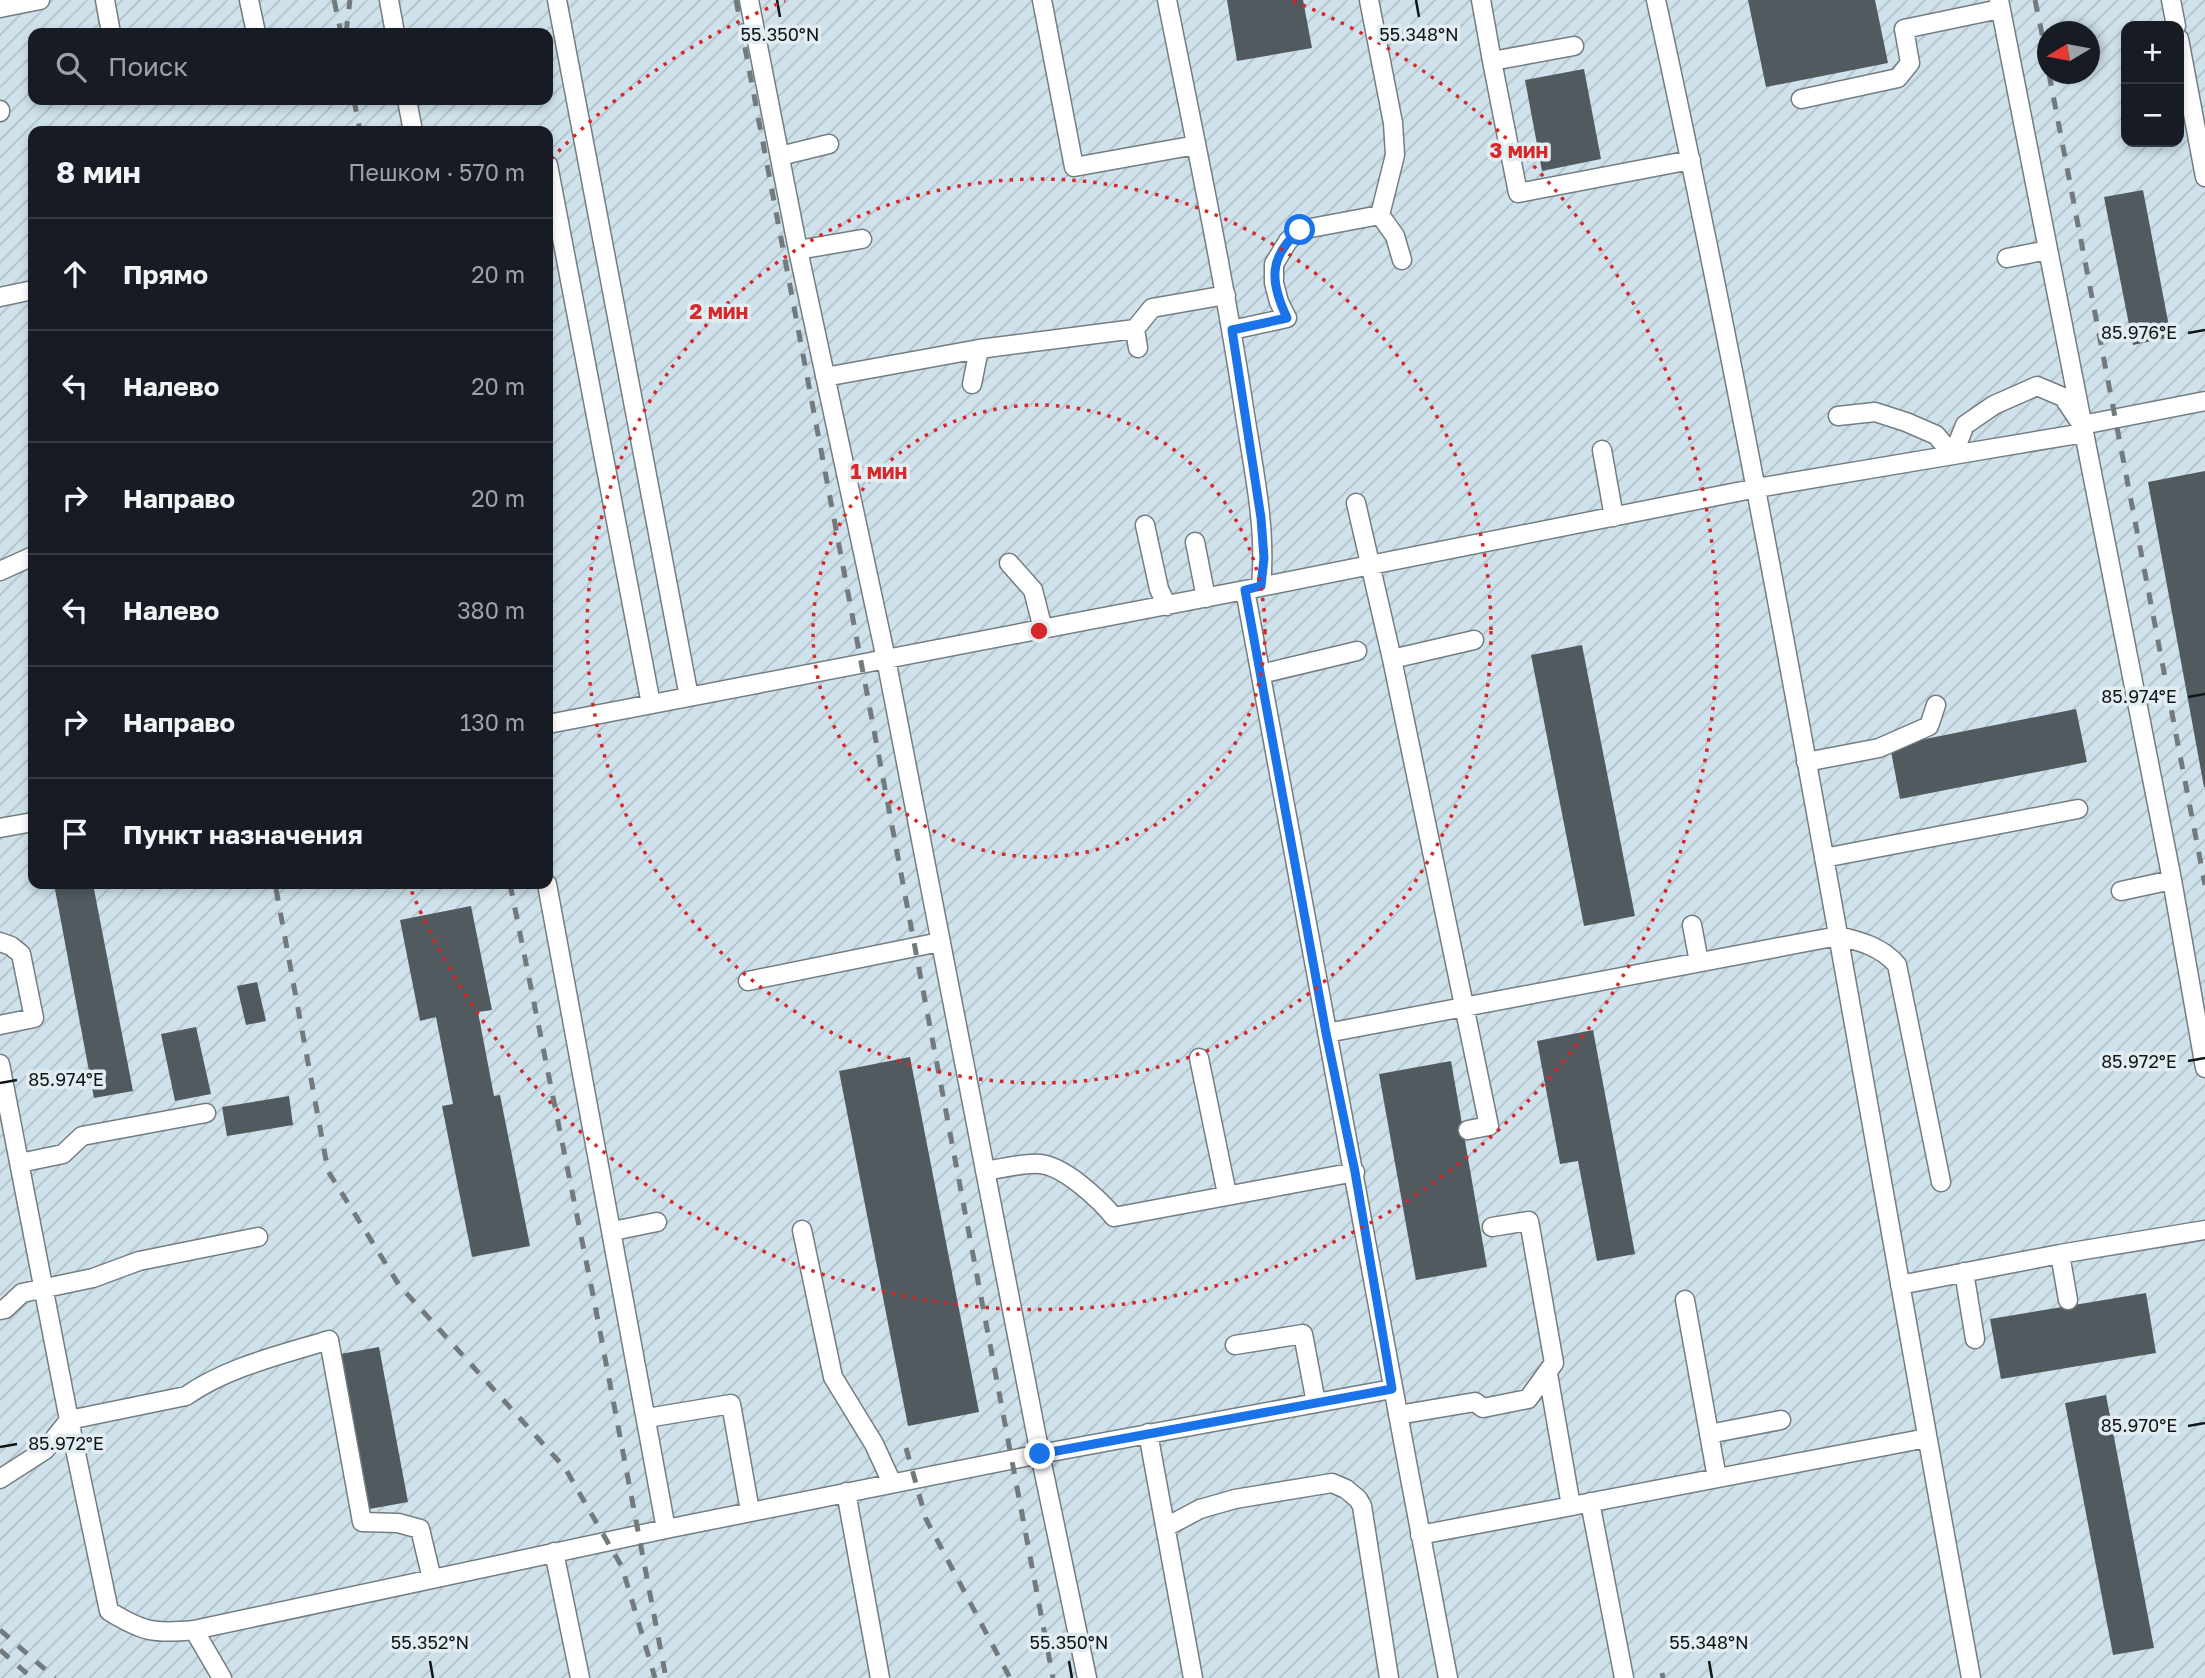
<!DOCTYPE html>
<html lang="ru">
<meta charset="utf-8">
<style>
body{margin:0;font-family:"Golos Text",sans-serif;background:#20242c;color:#f1f3f6}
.controls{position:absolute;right:21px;top:21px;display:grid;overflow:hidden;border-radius:14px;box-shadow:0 4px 10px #0003}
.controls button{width:63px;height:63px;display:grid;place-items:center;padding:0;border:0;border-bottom:2px solid #363941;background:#171b24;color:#f1f3f6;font:35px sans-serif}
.compass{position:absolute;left:2037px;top:21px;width:63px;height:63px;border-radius:50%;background:#171b24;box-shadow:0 4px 10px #0003;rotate:260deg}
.stop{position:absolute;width:21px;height:21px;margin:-16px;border:5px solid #1a73e8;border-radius:50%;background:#fff}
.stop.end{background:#1a73e8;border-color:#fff;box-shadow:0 2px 7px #0008}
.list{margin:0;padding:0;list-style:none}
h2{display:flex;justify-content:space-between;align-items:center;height:91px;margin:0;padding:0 28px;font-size:30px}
h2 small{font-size:23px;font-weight:400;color:#9ea1a6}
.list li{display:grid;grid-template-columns:46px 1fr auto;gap:21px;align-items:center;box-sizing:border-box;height:112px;padding:0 28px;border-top:2px solid #363941}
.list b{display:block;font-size:26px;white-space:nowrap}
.list em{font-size:23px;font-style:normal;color:#9ea1a6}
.icon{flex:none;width:38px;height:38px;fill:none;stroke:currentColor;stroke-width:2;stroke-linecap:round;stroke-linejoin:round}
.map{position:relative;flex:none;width:2205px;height:1678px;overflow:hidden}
.search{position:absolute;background:#171b24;box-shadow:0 4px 10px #0003;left:28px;top:28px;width:525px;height:77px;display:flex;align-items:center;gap:18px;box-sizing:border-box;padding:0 24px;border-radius:14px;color:#9ea1a6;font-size:26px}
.panel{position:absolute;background:#171b24;box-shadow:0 4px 10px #0003;left:28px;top:126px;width:525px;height:763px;border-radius:14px}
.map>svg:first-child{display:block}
.industrial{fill:url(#industrial-furrows);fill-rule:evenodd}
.building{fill:#515b5f}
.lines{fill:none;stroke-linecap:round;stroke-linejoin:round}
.minor-casing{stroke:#737d82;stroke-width:21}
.minor{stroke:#fff;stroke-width:18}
.rail{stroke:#737a7d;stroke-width:5;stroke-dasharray:12 12;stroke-linecap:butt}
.route{stroke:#1a73e8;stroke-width:9}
.ticks{fill:none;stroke:#101416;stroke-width:2.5}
.ring{fill:none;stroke:#d62828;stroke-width:3.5;stroke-dasharray:3.5 7}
.ticks-label{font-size:18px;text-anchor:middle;fill:#101416;stroke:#e2edf2;stroke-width:7;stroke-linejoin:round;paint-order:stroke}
.centre{fill:#d62828;stroke:#e2edf2;stroke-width:3.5}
.ring-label{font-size:21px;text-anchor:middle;font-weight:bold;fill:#d62828;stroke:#e2edf2;stroke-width:7;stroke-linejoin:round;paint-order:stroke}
</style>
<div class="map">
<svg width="2205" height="1678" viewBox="0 0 2205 1678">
<defs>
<pattern id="industrial-furrows" width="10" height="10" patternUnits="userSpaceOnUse" patternTransform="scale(1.75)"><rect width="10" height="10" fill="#cfe2eb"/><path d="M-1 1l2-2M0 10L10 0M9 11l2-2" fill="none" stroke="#b1c1c9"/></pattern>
</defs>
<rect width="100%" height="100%" fill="#e2edf2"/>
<!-- industrial -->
<path class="industrial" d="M0 0H2205V1678H0ZM2126 26H2179V142H2126ZM2048 32H2090V74H2048ZM33 33H548V100H33ZM33 131H548V884H33Z"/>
<!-- building -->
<path class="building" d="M1227 0H1303L1312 48 1237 61Z
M1748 0H1875L1888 63 1766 87Z
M1584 69 1601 159 1542 171 1525 80Z
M2143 190 2171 337 2133 345 2104 197Z
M2205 471V787H2204L2148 482Z
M1582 645 1635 916 1584 926 1531 655Z
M2076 709 2087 762 1900 799 1890 746Z
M54 884H93L133 1091 94 1098Z
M471 906 492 1010 478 1012 494 1096 500 1095 530 1246 472 1257 442 1106 453 1104 436 1017 420 1021 400 920Z
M257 982 266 1021 246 1025 237 986Z
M196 1027 211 1094 175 1101 161 1034Z
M1593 1030 1635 1254 1597 1261 1578 1161 1560 1164 1537 1041Z
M910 1057 979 1412 908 1426 839 1071Z
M1451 1061 1487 1267 1416 1280 1379 1074Z
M289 1096 293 1125 227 1136 222 1107Z
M2146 1293 2156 1353 2001 1379 1990 1319Z
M379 1347 408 1502 364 1510 335 1355Z
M2106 1395 2154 1648 2113 1655 2065 1403Z"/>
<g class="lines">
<defs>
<path id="minor" d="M105 0 111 33
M249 0 256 33
M389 0 395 33
M557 0 689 697
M749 0 798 250 886 659 1040 1454 1087 1678
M1042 0 1074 167 1196 145
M1167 0C1194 134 1222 267 1243 402 1252 463 1267 525 1261 586
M1369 0 1393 123 1395 155 1380 215
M1481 0 1492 61
M1656 0C1778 556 1868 1118 1971 1678
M1999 0 2172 880 2205 1068
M2171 0 2176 26
M0 8 40 0
M2179 39 2205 177
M1574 46 1492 61 1518 193 1691 160
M1801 99 1898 78 1910 63 1904 29 2000 9
M407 100 413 131
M0 110V112
M780 156 829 144
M548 165 651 704
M798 250 862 239
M2007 258 2048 250
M0 297 33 290
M1232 330 1287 318 1279 302 1274 283V264L1288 241 1300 230 1380 215 1395 236 1402 260
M1138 348 1135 329 1152 308 1226 295
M825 377 979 349 1135 329
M972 384 979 349
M1838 416 1875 412 1906 422 1936 435 1953 455 2084 433
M1602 450 1614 517
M1356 503 1392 659 1489 1126 1468 1130
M1145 525 1159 589 1167 606
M1195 542 1206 598
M1009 563 1033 590 1043 629
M0 571 33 556
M1245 590C1315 953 1378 1316 1448 1678
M1392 659 1474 640
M1261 674 1357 651
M548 724 1245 590 1757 488 1953 455 1965 425 1994 405 2037 386 2063 397 2082 425 2205 401
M1806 762 1879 748 1929 726 1936 705
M0 828 33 822
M1824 858 2078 809
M547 884 666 1529 1040 1454 1392 1389
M2121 891 2172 880
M1692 925 1699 962
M0 942 11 946 21 954 34 1018 0 1025
M748 981 940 942
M1327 1033 1838 936C1860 941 1882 947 1897 965L1941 1182
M1199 1058 1227 1194
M0 1064 69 1420 109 1611C143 1632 154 1634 194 1630L666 1529
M20 1163 63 1154 82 1136 206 1113
M985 1171C1000 1169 1026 1162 1040 1164 1064 1166 1099 1199 1114 1217L1355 1172
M802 1230 833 1377 874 1444 892 1483
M613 1231 657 1222
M2060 1254 2068 1300
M1964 1272 1975 1339
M1900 1285 2060 1254 2205 1230
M1685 1300 1717 1478
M0 1310 5 1309 22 1293 93 1278 139 1261 258 1237
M1235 1345 1303 1334 1316 1403
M1548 1374 1571 1506
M1398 1415 1475 1402 1483 1408 1528 1399 1554 1363 1529 1221 1492 1227
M647 1418 731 1404 750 1511
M1148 1433 1193 1678
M1709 1434 1781 1420
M0 1479 45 1450 69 1420 186 1396C227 1367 281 1355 329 1340L362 1522 398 1523 420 1529 432 1579
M846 1492 880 1678
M1590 1502 1624 1678
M1166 1527 1200 1509 1235 1499 1332 1483 1346 1489 1358 1499 1362 1506 1389 1678
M1420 1535 1927 1438
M554 1552 580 1678
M194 1630 222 1678"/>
</defs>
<!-- minor casing -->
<use href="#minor" class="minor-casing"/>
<!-- minor -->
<use href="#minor" class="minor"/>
<!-- rail -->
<path class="rail" d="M334 0 341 33
M736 0 1053 1678
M2035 0 2048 63
M346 33 350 0
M2049 74 2205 885
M354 100 360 131
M510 884 594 1300 666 1678
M276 889 328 1171 399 1285 565 1468 622 1567 655 1678
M906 1448 926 1519 1010 1678
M0 1630 55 1678
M0 1650 32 1678
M1662 1673 1663 1678"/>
</g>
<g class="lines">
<!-- route -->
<path class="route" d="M1040 1454 1392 1389 1355 1172 1326 1033 1245 590 1261 586 1264 558 1261 518 1232 330 1287 318C1270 282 1268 257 1300 230"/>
</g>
<!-- ticks -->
<path class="ticks" d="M777 0 780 17M1416 0 1419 17M2188 333 2205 330M2188 697 2205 694M2188 1061 2205 1058M0 1083 17 1080M2188 1426 2205 1423M0 1447 17 1444M430 1661 433 1678M1069 1661 1072 1678M1709 1661 1712 1678"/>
<!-- distance rings -->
<g class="ring">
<circle cx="1039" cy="631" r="226"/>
<circle cx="1039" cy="631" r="452"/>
<path d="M551 159A679 679 0 0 1 785 1M1293 1A679 679 0 1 1 409 885"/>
</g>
<g class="ticks-label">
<text x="780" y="41">55.350°N</text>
<text x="1419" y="41">55.348°N</text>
<text x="2139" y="339">85.976°E</text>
<text x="2139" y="703">85.974°E</text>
<text x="2139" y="1068">85.972°E</text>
<text x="66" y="1086">85.974°E</text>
<text x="2139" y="1432">85.970°E</text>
<text x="66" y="1450">85.972°E</text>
<text x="430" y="1649">55.352°N</text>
<text x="1069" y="1649">55.350°N</text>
<text x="1709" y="1649">55.348°N</text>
</g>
<circle cx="1039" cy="631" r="10" class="centre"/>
<g class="ring-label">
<text x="1519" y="158">3 мин</text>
<text x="719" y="319">2 мин</text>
<text x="879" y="479">1 мин</text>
</g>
</svg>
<div class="controls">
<button>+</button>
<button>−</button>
</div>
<svg class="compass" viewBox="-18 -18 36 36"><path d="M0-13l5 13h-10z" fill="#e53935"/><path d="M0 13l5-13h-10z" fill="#9ea1a6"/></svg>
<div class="stop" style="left:1300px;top:230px"></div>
<div class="stop end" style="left:1040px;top:1454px"></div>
<div class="search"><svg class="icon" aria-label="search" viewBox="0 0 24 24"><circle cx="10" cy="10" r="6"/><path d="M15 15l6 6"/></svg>Поиск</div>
<section class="panel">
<h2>8 мин<small>Пешком · 570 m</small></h2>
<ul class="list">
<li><svg class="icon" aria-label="ahead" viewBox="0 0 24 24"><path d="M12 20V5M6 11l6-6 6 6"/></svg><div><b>Прямо</b></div><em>20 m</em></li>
<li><svg class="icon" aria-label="left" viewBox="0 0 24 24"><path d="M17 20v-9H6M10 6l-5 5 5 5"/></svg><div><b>Налево</b></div><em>20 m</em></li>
<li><svg class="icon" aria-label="right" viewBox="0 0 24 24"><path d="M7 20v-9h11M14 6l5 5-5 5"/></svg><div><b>Направо</b></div><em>20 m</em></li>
<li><svg class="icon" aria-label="left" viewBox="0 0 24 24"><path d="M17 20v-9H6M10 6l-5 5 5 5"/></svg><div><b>Налево</b></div><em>380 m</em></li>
<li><svg class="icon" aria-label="right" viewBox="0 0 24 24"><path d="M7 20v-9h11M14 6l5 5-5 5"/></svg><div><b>Направо</b></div><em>130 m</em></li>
<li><svg class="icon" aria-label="arrive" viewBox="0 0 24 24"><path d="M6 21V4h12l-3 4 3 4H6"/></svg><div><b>Пункт назначения</b></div></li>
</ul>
</section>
</div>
